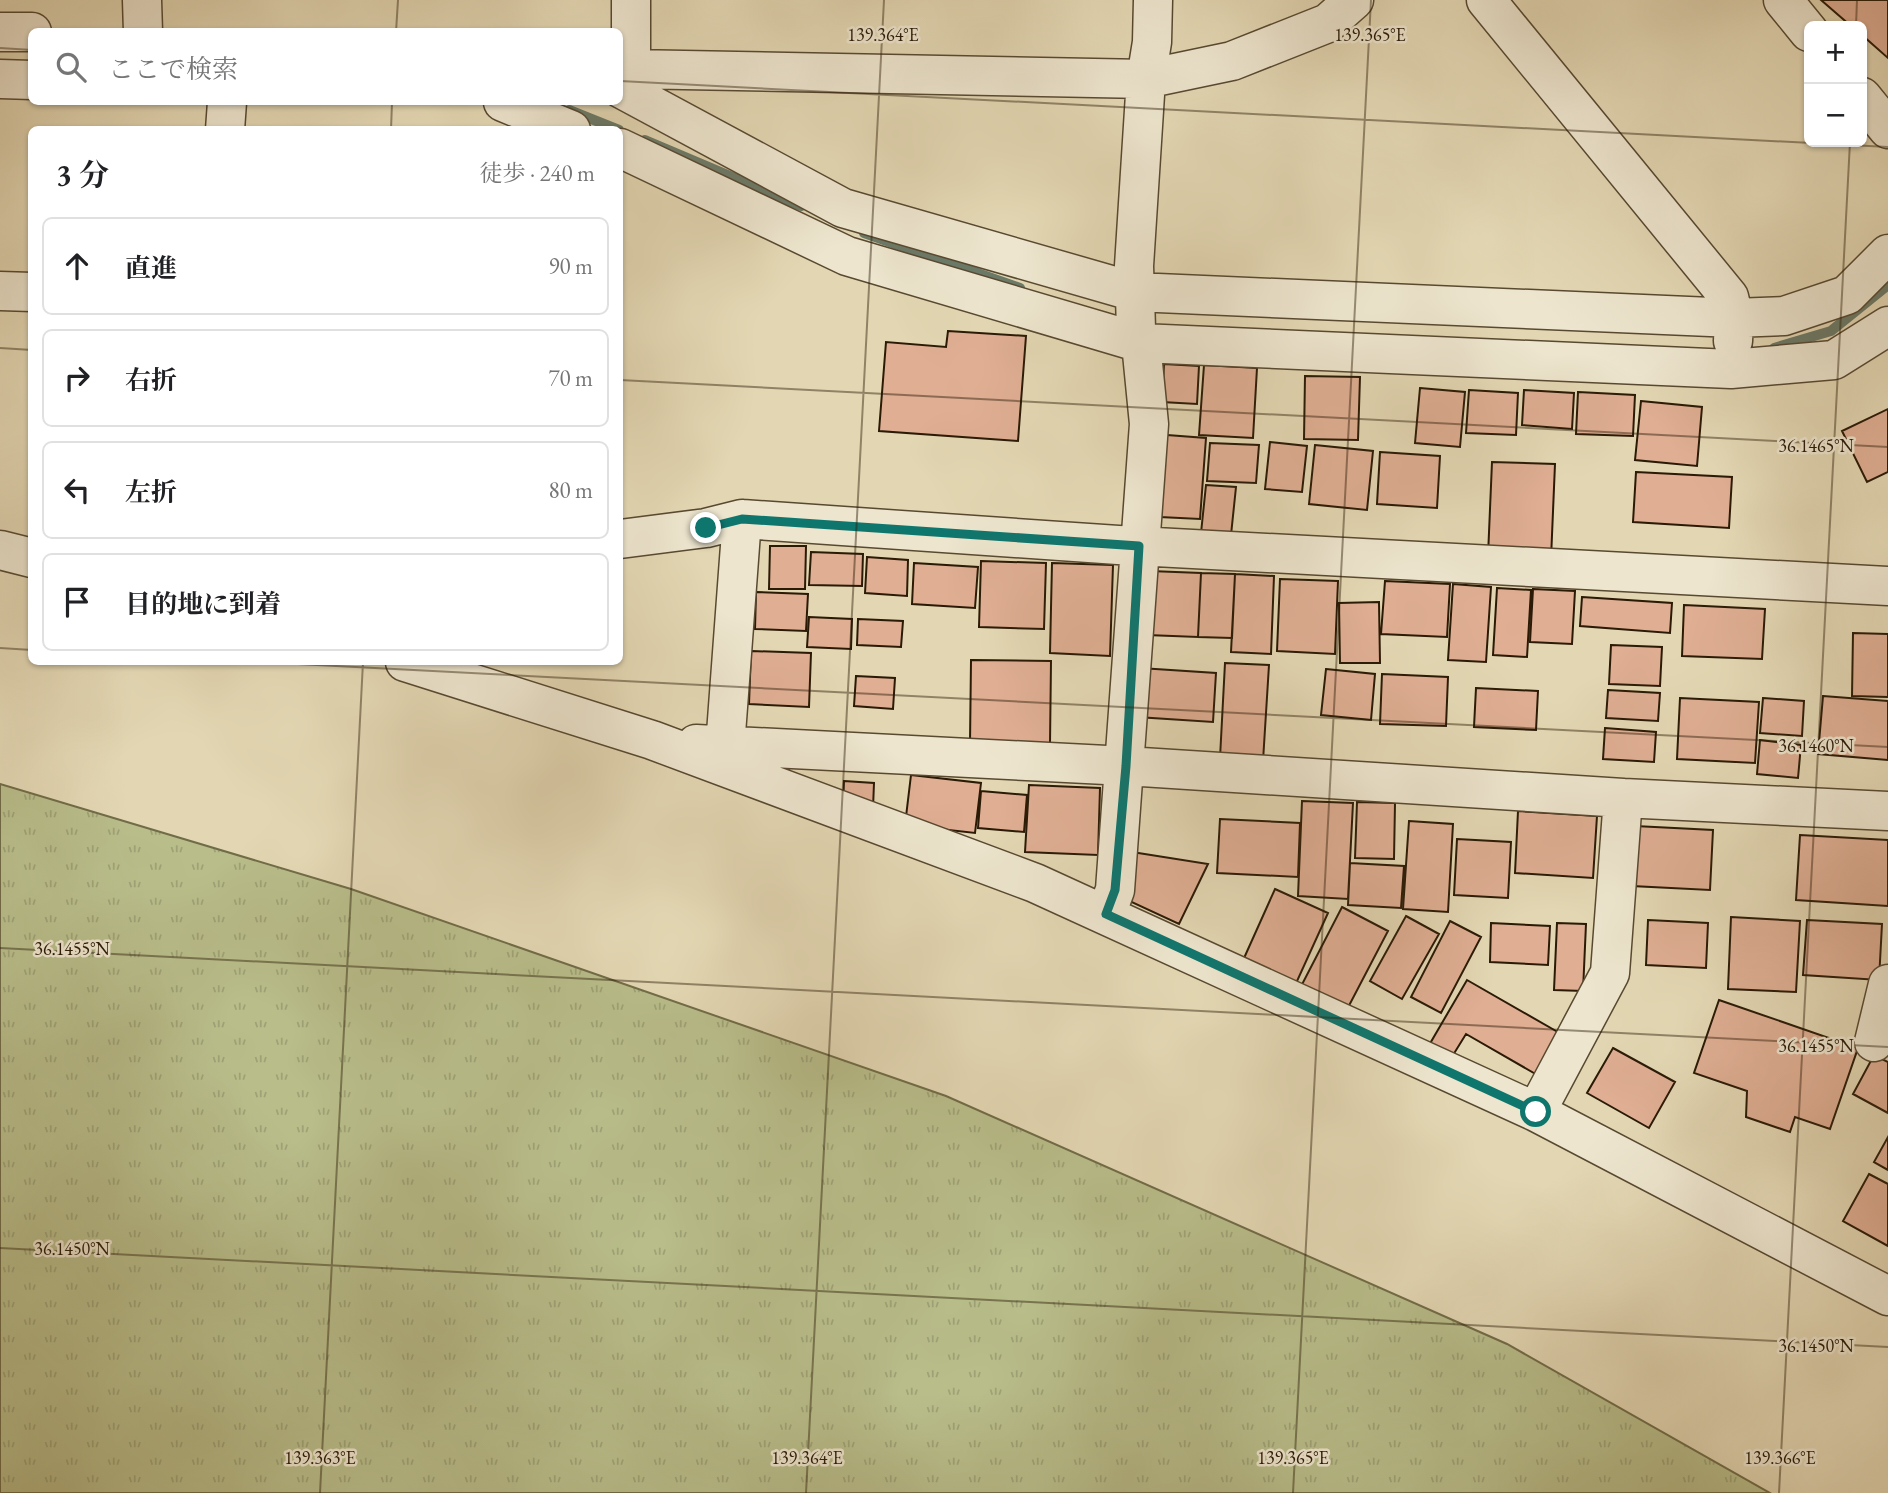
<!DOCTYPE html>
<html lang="ja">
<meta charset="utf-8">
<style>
body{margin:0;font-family:"EB Garamond","Noto Serif JP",serif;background:#f6f6f6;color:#202124}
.controls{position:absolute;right:21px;top:21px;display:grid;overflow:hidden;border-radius:10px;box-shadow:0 2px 5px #0004}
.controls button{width:63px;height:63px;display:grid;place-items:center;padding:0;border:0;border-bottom:2px solid #e0e0e0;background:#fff;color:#202124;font:35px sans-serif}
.stop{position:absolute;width:21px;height:21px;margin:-16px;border:5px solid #0f766e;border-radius:50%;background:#fff}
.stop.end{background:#0f766e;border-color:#fff;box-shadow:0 2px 7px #0008}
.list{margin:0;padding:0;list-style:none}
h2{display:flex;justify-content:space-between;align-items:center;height:91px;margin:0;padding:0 28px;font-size:30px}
h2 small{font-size:23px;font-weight:400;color:#757577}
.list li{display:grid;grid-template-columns:46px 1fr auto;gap:21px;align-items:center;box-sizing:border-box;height:98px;margin:0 14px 14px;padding:0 14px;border:2px solid #e0e0e0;border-radius:10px}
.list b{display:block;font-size:26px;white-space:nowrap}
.list em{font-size:23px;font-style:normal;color:#757577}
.icon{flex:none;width:38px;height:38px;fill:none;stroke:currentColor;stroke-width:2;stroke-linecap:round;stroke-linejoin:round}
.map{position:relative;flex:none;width:1888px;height:1493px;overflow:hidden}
.search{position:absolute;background:#fff;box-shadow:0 2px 5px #0004;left:28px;top:28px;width:595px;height:77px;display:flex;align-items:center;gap:18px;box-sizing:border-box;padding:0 24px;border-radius:10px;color:#757577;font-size:26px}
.panel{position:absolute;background:#fff;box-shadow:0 2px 5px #0004;left:28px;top:126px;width:595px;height:539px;border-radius:10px}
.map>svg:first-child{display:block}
.grass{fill:url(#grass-tufts);stroke:#716c48;stroke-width:2}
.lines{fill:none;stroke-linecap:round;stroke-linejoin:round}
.stream{stroke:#6b7a68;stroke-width:10}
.building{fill:#dfae93;stroke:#2a1a06;stroke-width:2}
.minor-casing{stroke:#584931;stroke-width:41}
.minor{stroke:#ede5ce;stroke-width:38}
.route{stroke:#0f766e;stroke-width:9}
.ticks{fill:none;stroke:#2a1a06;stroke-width:2;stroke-opacity:0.45}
.ticks-label{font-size:18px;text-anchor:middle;fill:#2a1a06;stroke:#ede5ce;stroke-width:5;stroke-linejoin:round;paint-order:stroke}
</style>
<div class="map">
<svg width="1888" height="1493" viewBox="0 0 1888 1493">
<defs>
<pattern id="grass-tufts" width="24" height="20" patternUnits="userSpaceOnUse" patternTransform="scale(1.75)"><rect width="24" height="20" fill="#b8bd8a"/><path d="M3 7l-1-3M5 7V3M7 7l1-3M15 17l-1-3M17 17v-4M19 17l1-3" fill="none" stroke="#9ea276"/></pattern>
</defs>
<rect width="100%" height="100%" fill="#e3d7b3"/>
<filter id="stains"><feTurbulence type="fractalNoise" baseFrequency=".00286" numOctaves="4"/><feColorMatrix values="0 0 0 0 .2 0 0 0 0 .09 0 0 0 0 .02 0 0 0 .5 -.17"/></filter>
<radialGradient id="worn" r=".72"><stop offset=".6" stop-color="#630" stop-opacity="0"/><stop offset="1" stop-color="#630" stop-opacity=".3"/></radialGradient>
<!-- grass -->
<path class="grass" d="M0 784 351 889 946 1096 1507 1344 1770 1493H0Z"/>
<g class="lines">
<!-- stream -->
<path class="stream" d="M569 110 619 130
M645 140 801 206
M864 233 1020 288
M1774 348 1831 331 1888 285"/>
</g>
<!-- building -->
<path class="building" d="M1821 0H1888V58L1862 35V26H1851Z
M239 127 373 130H239Z
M948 331 1026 336 1018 441 879 431 886 342 946 347Z
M1164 364 1199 366 1197 404 1162 402Z
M1204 365 1257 368 1253 438 1199 435Z
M1305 376 1360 377 1358 440 1304 439Z
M1420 388 1465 392 1460 447 1415 443Z
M1469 390 1518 393 1516 435 1466 433Z
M1524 390 1574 393 1572 429 1522 425Z
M1578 392 1635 395 1633 436 1576 434Z
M1641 401 1702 407 1697 466 1635 460Z
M1888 409V472L1867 482 1842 431Z
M1167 435 1206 438 1200 519 1160 517Z
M1270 442 1307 446 1302 492 1265 489Z
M1210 443 1259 445 1256 483 1207 481Z
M1315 445 1373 451 1367 510 1309 504Z
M1380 452 1440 456 1437 508 1377 504Z
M1492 462 1555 464 1551 559 1488 556Z
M1636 472 1732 477 1729 528 1633 522Z
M1206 485 1236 487 1231 535 1201 533Z
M770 546H806L805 589H769Z
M811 552 863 554 862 586 809 585Z
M867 557 908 560 907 596 865 593Z
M981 561 1046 563 1044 629 979 627Z
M914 563 978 567 975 608 912 604Z
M1052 563 1113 565 1110 656 1050 653Z
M1150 571 1201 573 1198 637 1147 635Z
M1201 573 1235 574 1232 638 1198 637Z
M1235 574 1274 576 1271 654 1231 652Z
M1280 579 1338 581 1335 654 1277 651Z
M1385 581 1450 584 1447 637 1381 634Z
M1453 584 1491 587 1486 662 1448 660Z
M1497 588 1531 590 1527 657 1493 655Z
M1533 589 1575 591 1572 644 1530 642Z
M756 592 808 594 806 631 755 629Z
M1582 597 1672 603 1670 633 1580 626Z
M1379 602 1380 663H1340L1339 603Z
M1684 605 1765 609 1762 659 1682 656Z
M809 617 852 619 851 649 807 647Z
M858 619 903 621 901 647 857 645Z
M1853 633 1888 634V697L1852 696Z
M1611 645 1662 647 1660 686 1609 684Z
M751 651 811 653 809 707 749 704Z
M971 660 1051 661 1050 744 970 743Z
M1225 663 1269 665 1263 761 1220 758Z
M1140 668 1216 673 1213 722 1137 717Z
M1326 669 1375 674 1371 720 1321 715Z
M1382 674 1448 677 1446 726 1380 724Z
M856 676 895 678 893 709 854 706Z
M1476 688 1538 691 1536 730 1474 727Z
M1608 690 1660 693 1658 721 1606 718Z
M1823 696 1888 701V760L1818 754Z
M1680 698 1759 702 1755 763 1677 759Z
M1763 698 1804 701 1802 736 1760 733Z
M1605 728 1656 732 1654 762 1603 759Z
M1760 740 1801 745 1798 778 1757 774Z
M911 775 981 783 975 833 905 825Z
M844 781 874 783 873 808 843 807Z
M1029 785 1100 788 1098 855 1025 852Z
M981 791 1027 795 1024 832 978 828Z
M1302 801 1353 803 1348 899 1298 896Z
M1357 802 1395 803 1394 859 1355 858Z
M1518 811 1597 816 1593 878 1515 873Z
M1220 819 1300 823 1298 877 1217 873Z
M1409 821 1453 824 1448 912 1403 909Z
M1635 826 1713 830 1710 890 1632 886Z
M1800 835 1888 840V906L1796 900Z
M1457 839 1511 842 1508 898 1454 895Z
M1132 852 1208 864 1179 924 1125 899Z
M1350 863 1404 866 1401 908 1348 905Z
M1275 889 1328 913 1293 990 1240 967Z
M1342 907 1388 931 1342 1019 1296 996Z
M1406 916 1439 934 1402 999 1370 981Z
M1731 917 1800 921 1796 992 1728 989Z
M1648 920 1708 923 1706 968 1646 965Z
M1807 920 1882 924 1879 980 1803 975Z
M1450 921 1481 937 1441 1013 1411 997Z
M1491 923 1550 926 1548 965 1490 962Z
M1557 923 1586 924 1583 991 1554 990Z
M1467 980 1563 1035 1539 1076 1466 1034 1450 1060 1428 1047Z
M1719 1000 1858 1048 1830 1129 1795 1117 1790 1132 1746 1117 1747 1091 1694 1073Z
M1613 1048 1675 1082 1649 1128 1587 1093Z
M1874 1055 1888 1062V1113L1853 1094Z
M1888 1137V1170L1874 1162Z
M1869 1174 1888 1184V1246L1843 1221Z"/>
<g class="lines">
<defs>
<path id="minor" d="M142 0 143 32
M631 0V69L636 94
M1486 0 1729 297 1734 318 1733 341
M1783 0 1809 32
M0 32H32
M631 69 1146 79 1232 61 1328 23 1354 0
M0 79 32 80
M620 88 843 208 1135 292 1734 318 1784 316 1847 295 1888 254
M1862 97 1888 129
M503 102 571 130
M225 130 227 102
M620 148 847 256 1141 343 1731 369 1834 360 1888 326
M0 291 32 292
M620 539 706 528 742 519 1118 545 1888 586
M0 550 32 558
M405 662 652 740 1035 883 1536 1112 1888 1296
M696 744 1126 766 1623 798 1888 811
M725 747 742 519
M1106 914 1115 890 1149 424 1141 343 1136 329 1134 266 1146 79 1152 42 1153 0
M1874 1042 1888 984
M1536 1112 1610 973 1623 798"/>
</defs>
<!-- minor casing -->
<use href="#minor" class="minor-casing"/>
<!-- minor -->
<use href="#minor" class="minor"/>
</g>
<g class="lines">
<!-- route -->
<path class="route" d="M706 528 742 519 1139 546 1126 766 1115 890 1106 914 1536 1112"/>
</g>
<!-- ticks -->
<path class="ticks" d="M1856 26 1857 0M396 32 398 0M0 48 32 50M620 81 1888 147M391 130 392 102M0 348 32 350M620 380 1888 447M0 648 32 650M259 662 1888 747M0 948 1888 1047M0 1248 1888 1347M320 1493 363 662M806 1493 884 0M1293 1493 1371 0M1779 1493 1850 142"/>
<g class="ticks-label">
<text x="883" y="41">139.364°E</text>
<text x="1370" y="41">139.365°E</text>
<text x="1816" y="452">36.1465°N</text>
<text x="1816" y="752">36.1460°N</text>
<text x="72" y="955">36.1455°N</text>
<text x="1816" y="1052">36.1455°N</text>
<text x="72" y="1255">36.1450°N</text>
<text x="1816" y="1352">36.1450°N</text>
<text x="320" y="1464">139.363°E</text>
<text x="807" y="1464">139.364°E</text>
<text x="1293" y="1464">139.365°E</text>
<text x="1780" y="1464">139.366°E</text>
</g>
<rect width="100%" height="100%" filter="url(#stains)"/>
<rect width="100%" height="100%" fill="url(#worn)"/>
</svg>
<div class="controls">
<button>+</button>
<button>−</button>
</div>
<div class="stop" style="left:1536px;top:1112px"></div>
<div class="stop end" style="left:706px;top:528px"></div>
<div class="search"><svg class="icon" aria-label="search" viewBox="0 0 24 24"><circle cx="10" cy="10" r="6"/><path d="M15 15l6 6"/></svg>ここで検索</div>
<section class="panel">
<h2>3 分<small>徒歩 · 240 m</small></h2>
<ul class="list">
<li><svg class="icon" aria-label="ahead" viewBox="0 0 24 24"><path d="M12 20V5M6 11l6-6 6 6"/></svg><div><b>直進</b></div><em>90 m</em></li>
<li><svg class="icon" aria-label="right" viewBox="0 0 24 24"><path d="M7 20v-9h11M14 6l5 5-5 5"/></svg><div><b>右折</b></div><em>70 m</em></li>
<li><svg class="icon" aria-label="left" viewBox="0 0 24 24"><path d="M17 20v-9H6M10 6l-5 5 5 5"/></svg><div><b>左折</b></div><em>80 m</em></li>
<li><svg class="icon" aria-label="arrive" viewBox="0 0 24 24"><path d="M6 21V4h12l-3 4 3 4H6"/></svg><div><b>目的地に到着</b></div></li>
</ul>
</section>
</div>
